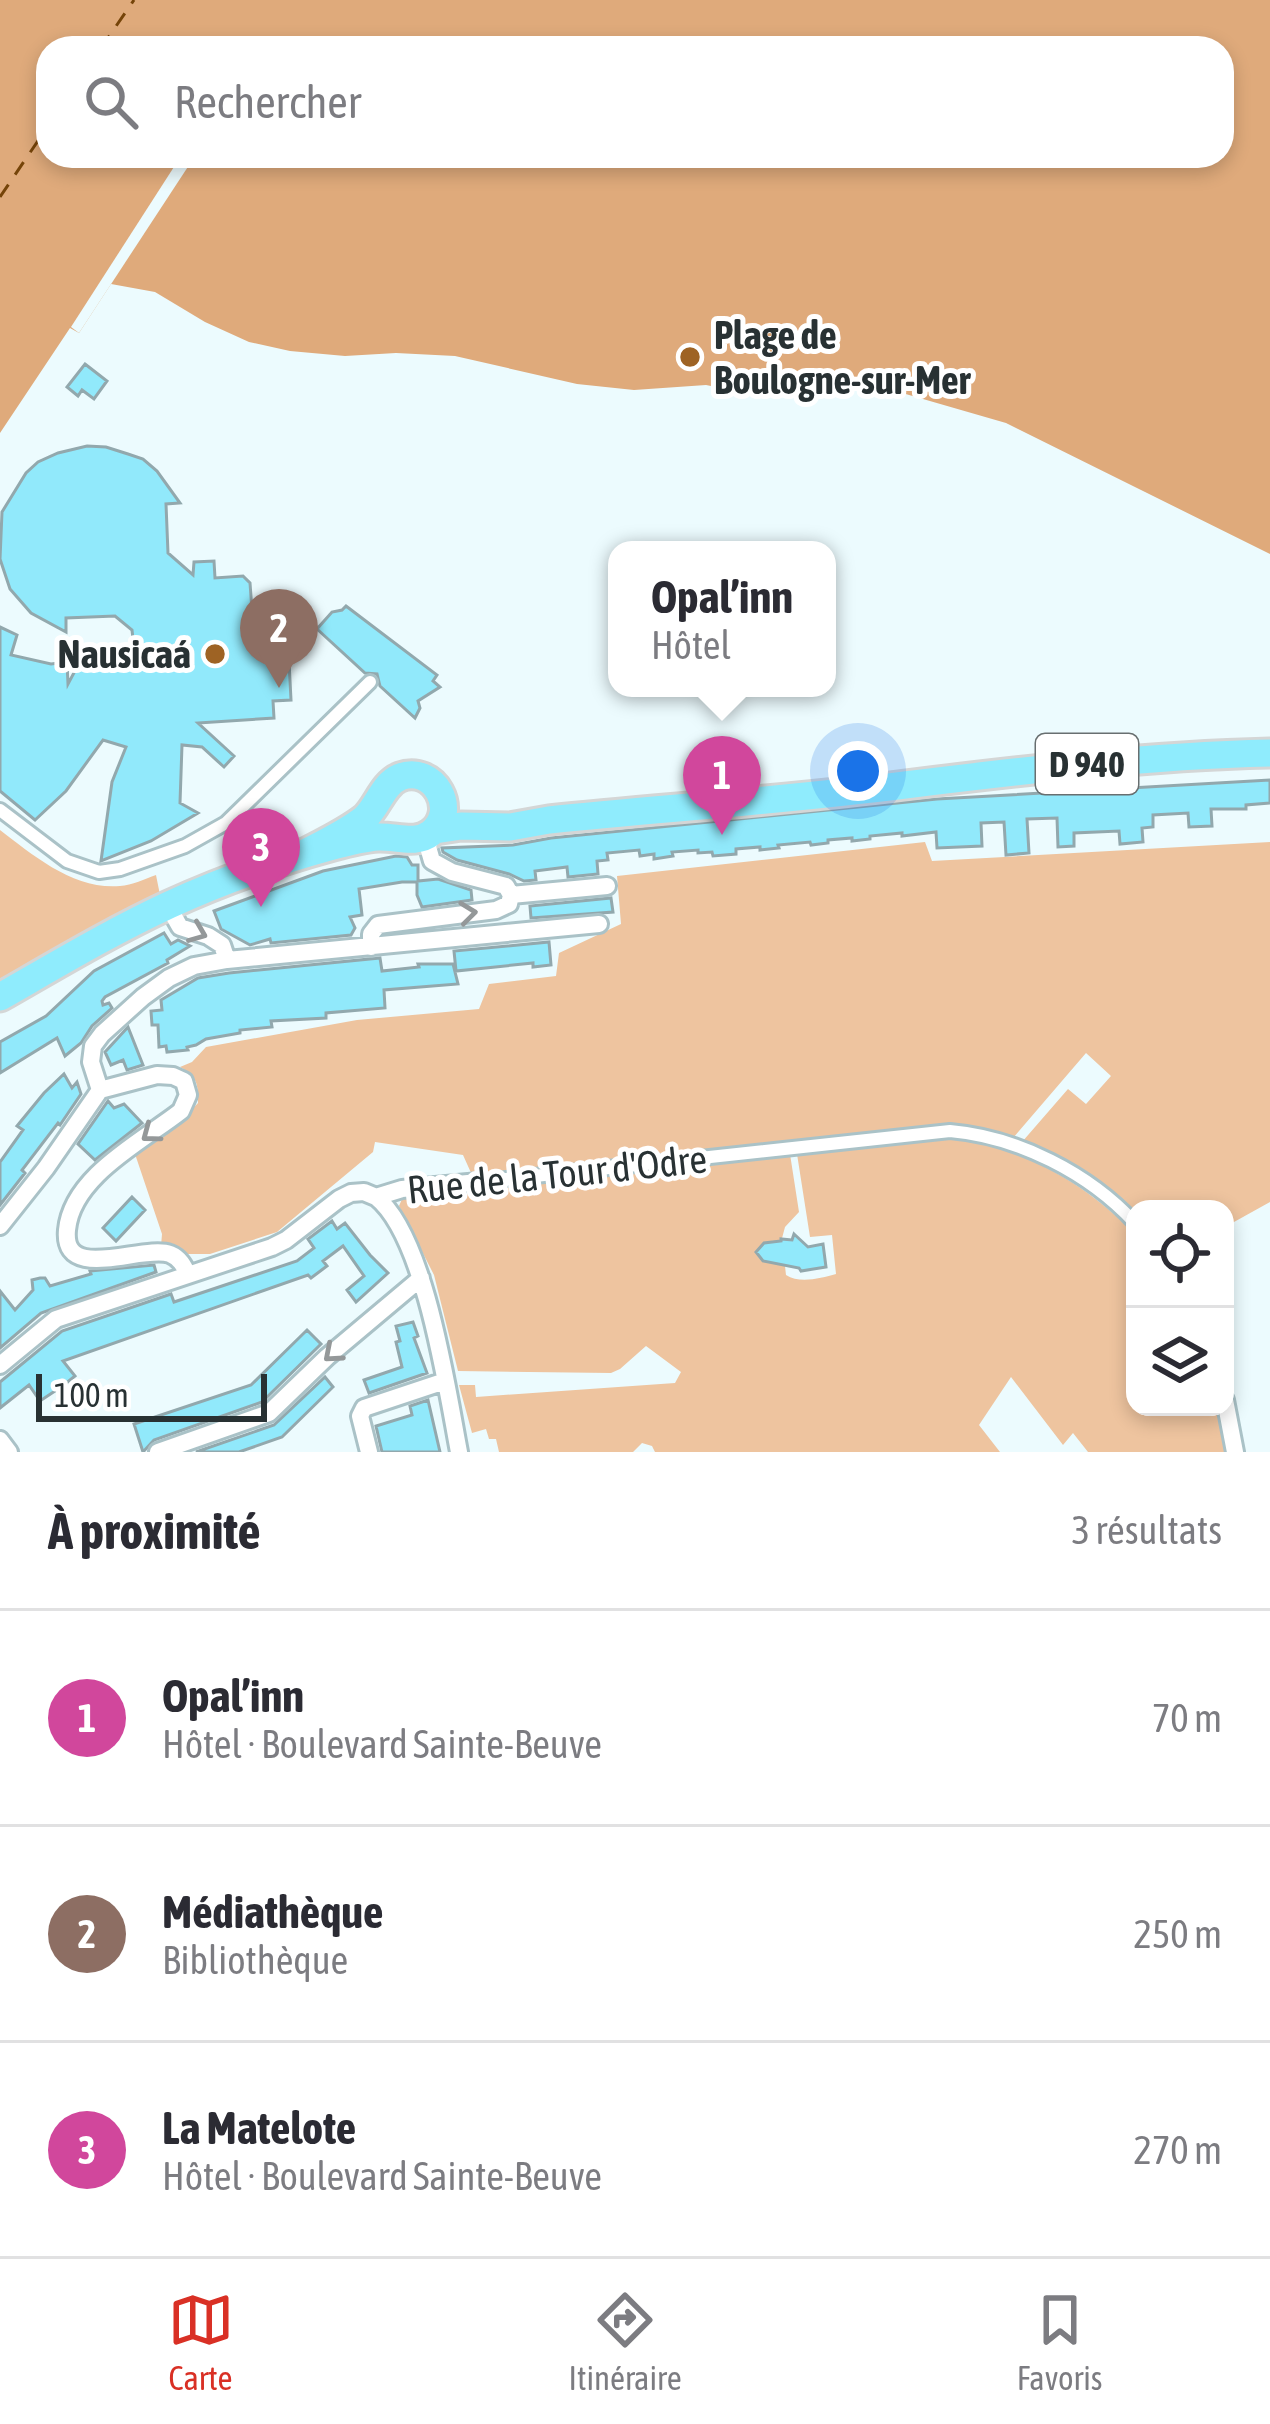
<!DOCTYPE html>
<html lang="fr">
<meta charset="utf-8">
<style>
body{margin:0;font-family:"Asap Condensed",sans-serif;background:#f7f7f7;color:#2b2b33}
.controls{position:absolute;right:36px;bottom:36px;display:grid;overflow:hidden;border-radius:24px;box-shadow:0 6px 18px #0003}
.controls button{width:108px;height:108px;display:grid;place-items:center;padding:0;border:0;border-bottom:3px solid #e1e1e2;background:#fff;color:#2b2b33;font:60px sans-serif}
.scale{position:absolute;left:36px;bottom:30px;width:231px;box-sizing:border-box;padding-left:12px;border:6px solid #283133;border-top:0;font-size:33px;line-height:42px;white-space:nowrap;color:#283133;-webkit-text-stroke:9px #fff;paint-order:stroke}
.you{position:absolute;left:858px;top:771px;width:42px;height:42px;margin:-30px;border:9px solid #fff;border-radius:50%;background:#1a73e8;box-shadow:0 0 0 18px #1a73e833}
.badge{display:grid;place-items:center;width:78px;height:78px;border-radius:50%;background:#d93025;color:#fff;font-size:39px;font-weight:700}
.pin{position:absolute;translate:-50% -99px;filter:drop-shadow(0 3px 6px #0008)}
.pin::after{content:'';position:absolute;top:63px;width:42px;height:36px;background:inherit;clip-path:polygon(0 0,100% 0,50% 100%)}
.popup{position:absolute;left:608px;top:541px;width:228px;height:156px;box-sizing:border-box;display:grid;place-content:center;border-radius:24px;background:#fff;filter:drop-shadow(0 3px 9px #0005);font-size:39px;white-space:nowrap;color:#7c7c81}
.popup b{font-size:45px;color:#2b2b33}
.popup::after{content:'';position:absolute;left:50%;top:100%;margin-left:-24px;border:24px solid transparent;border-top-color:#fff}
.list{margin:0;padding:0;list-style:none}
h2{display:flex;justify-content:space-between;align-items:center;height:156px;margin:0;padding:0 48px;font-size:51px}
h2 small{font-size:39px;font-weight:400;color:#7c7c81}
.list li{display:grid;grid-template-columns:78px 1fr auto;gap:36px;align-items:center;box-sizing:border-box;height:216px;padding:0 48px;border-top:3px solid #e1e1e2}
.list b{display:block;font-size:45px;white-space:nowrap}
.list p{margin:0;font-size:39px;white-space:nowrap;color:#7c7c81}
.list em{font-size:39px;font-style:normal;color:#7c7c81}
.icon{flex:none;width:66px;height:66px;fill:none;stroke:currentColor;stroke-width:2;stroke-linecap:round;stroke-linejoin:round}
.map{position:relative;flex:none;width:1270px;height:1452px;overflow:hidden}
.search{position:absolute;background:#fff;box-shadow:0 6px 18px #0003;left:36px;right:36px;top:36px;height:132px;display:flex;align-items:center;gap:30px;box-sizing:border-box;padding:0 42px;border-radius:36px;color:#7c7c81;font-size:45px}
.sheet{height:804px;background:#fff}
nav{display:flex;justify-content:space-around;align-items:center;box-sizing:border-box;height:168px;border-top:3px solid #e1e1e2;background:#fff;font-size:33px;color:#7c7c81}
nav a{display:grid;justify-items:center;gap:6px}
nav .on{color:#d93025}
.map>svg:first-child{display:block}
.green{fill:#eec49f}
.water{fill:#dfaa7b;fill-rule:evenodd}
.pier{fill:#ecfbfe}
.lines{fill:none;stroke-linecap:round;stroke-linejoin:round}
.ferry{stroke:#754409;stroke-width:3;stroke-dasharray:15 12;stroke-linecap:butt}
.building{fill:#91e9fb;stroke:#92a8ad;stroke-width:3}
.pedestrian-casing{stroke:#aac2c7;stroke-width:18}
.minor-casing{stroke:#aac2c7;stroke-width:22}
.primary-casing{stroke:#d4d6d6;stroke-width:33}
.pedestrian{stroke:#fff;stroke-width:12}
.minor{stroke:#fff;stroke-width:16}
.primary{stroke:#8fecfd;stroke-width:27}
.oneway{stroke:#949899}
.poi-dot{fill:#9e6324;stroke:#fff;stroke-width:4.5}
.labels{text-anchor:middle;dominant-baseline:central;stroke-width:10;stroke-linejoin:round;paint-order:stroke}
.shield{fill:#fff;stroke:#686f70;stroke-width:3}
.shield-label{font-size:36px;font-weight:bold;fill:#283133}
.poi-label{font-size:39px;font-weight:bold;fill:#283133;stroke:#fff;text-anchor:start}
.street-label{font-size:39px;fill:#283133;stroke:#fff}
</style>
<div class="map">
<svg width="1270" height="1452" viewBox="0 0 1270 1452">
<rect width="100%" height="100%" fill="#ecfbfe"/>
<!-- green -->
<path class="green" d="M0 830C34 856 74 890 120 886 132 885 145 879 156 875L160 895 0 984Z
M925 842 932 861 1270 842V1202L1225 1227V1209H1135V1212C1103 1180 1064 1159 1022 1142L1068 1089 1086 1104 1111 1076 1086 1053 1013 1138 989 1130 946 1124 472 1175 463 1155 375 1142 373 1152 277 1232 210 1254H184L161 1246 162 1234 135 1154 182 1120 198 1103C198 1084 198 1077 180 1067L192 1062 206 1047 357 1020 479 1009 489 984 556 976 559 953 621 924 617 876Z
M941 1137C1015 1142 1085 1182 1135 1234V1407H1218L1226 1452H1088L1073 1433 1063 1445 1011 1377 979 1425 1000 1452H655L652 1446 642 1443 633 1452H499L496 1439H489L486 1429 472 1433 459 1385H475L476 1397 675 1383 681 1372 646 1346 620 1369 611 1373 458 1371 434 1275 399 1206 402 1199 790 1154 799 1212 785 1227 781 1242C771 1242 759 1242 757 1253L764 1261 785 1266 786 1275C800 1284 821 1278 836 1274L832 1235 810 1237 797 1154Z"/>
<!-- water -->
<path class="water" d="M0 0H1270V554L1006 423 878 386 785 373 756 387 731 390 706 385 634 390 577 384 455 356 396 353 345 356 290 351 249 342 205 322 155 292 111 284 79 333 70 328 0 433ZM48 48H1222V156H48Z"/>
<!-- pier -->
<path class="pier" d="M181 156H195L79 333 71 327Z"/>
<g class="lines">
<!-- ferry -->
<path class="ferry" d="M101 48 134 0
M0 197 48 126"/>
</g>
<!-- building -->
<path class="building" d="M85 364 107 381 94 399 82 390 78 396 67 387Z
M87 446 106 447 128 454 143 459 157 471 180 503 166 504 168 553 193 575 194 562 214 561 215 578 243 576 250 583 252 610 275 609 276 626 293 642 289 647 296 653 289 661 291 700 273 701 274 718 198 723 234 756 224 767 202 747 182 745 180 803 198 813 151 841 101 861 112 782 126 747 103 740 66 791 35 820 0 791V627L17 635 11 655 51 664 67 662 68 684 85 652 135 656 132 630 115 616 66 618V632L31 613 10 589 0 559 2 512 26 473 38 462 58 453Z
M346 606 437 675 433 681 440 687 418 701 420 708 415 718 380 686 377 674 365 673 317 629 332 612 342 610Z
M1270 780V803L1246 805V809H1211L1212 826 1189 827 1188 813 1153 815V827L1142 828 1143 842 1120 844 1119 831 1074 833V846L1058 847 1057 818 1027 819 1029 853 1006 855 1004 822 981 823 982 846 937 848 936 832 902 836V833L870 836V839L852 841V838L828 840V843L811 845 810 842 778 845 779 848 760 850V847L736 849V854L713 856 712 852 698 853V850L672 852 673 856 654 859V854L640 856 639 850 607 853 608 860 597 861 598 874 568 877 567 867 535 871 536 880 524 881 509 874 457 860 443 852 442 848 513 845 551 838 937 799Z
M396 856 407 857 412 865H418V881L438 879 471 890 472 900 422 907 417 895V882H402L359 889 362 915 350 917 355 928 351 935 271 943 270 939 250 945 221 929 214 911 323 871Z
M611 898 613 912 531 918 530 906Z
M164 933 171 944 178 940 190 946 167 960 168 963 105 997 102 1001 103 1005 109 1003 112 1008 92 1026 81 1043 65 1056 57 1038 0 1073V1042L46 1016 94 971Z
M549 942 551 965 533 967V963L456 971 454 951Z
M380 958 382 971 419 967 418 964H453L458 984 384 990 385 1008 326 1013V1018L271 1021 272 1027 240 1030V1033L206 1039 196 1045 187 1047 188 1050 167 1052 166 1046 159 1047 158 1025H152L151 1011 162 1010 161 1000 198 978 229 973Z
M128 1027 143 1065 127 1070 123 1060 111 1065 105 1052Z
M64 1074 72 1088 77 1082 81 1094 60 1125 58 1123 22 1170 25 1173 0 1205V1162L23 1130 17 1126 44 1093Z
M108 1101 114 1108 124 1104 142 1123 95 1160 78 1144Z
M132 1197 145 1210 116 1241 103 1228Z
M332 1221 337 1229 345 1223 370 1255 388 1273 356 1302 347 1290 364 1276 343 1246 323 1261 327 1266 311 1278 308 1275 63 1361 75 1376 64 1385 40 1401 29 1385 0 1408V1382L62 1331 171 1294 174 1302 297 1261 314 1248 308 1239Z
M794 1234 808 1247 823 1244 826 1267 801 1271 799 1268 763 1261 756 1252 764 1243 781 1241V1239L792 1240Z
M154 1265 156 1272 41 1313 0 1348V1291L15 1310 33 1290 32 1280 40 1278H45L50 1286 91 1274 90 1271Z
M413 1322 418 1336 414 1338 427 1373 369 1393 364 1380 402 1367 396 1342 400 1341 396 1326Z
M307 1330 321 1344 262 1402 154 1440 143 1452 134 1424 251 1385Z
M325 1377 333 1387 282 1437 239 1452H196L274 1425Z
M428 1400 440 1452H382L376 1426 412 1415 410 1406Z"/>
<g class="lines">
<defs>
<path id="pedestrian" d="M0 810 67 861 99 872 120 869 185 846 226 823 370 682
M479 1182 950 1131C1018 1137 1089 1173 1135 1223"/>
<path id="minor" d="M511 895 607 886
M168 906 180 927 208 936 222 945 227 960
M371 947V934L378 925 496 910 509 904 511 895 506 886 452 872 432 861 428 847 431 833
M100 1090 91 1062 93 1046 102 1034 143 997 169 978 194 966 227 960 599 924
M100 1090 157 1075 173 1076 184 1081 188 1095 181 1111C143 1141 72 1176 67 1230 62 1284 143 1244 170 1254 180 1258 184 1266 188 1275
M376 1197C425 1236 447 1389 459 1452
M0 1226 46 1168 100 1090
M0 1365 56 1319 272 1247 286 1240 339 1199 351 1193 364 1192 376 1197 402 1189 479 1182
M1225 1400 1235 1452
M0 1440 9 1452
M158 1452 269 1413 327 1357 421 1278
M369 1452 360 1416 364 1408 445 1381"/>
<path id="primary" d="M435 830 461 826 510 827 549 820C668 808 787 800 905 785 1027 770 1147 756 1270 753
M0 997C56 965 111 932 169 905 221 881 278 861 333 846 348 842 363 838 378 837 396 836 416 845 431 833 460 811 434 764 400 777 383 784 378 806 365 818 346 833 322 844 301 855"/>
</defs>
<!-- pedestrian casing -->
<use href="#pedestrian" class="pedestrian-casing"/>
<!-- minor casing -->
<use href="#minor" class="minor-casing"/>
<!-- primary casing -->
<use href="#primary" class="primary-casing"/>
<!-- pedestrian -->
<use href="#pedestrian" class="pedestrian"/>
<!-- minor -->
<use href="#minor" class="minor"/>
<!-- primary -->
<use href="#primary" class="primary"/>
</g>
<!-- one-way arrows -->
<defs><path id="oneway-chevron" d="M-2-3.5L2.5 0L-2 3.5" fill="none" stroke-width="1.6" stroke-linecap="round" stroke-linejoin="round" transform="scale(3)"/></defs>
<g class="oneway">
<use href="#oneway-chevron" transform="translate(468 913) rotate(-7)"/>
<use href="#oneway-chevron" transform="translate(198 933) rotate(22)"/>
<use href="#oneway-chevron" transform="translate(150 1134) rotate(143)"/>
<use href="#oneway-chevron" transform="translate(332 1354) rotate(139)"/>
</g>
<!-- markers -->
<g class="poi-dot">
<circle cx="690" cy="357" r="12"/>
<circle cx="215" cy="654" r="12"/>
</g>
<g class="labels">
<!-- shield labels -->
<rect class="shield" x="1036" y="734" width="102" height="60" rx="9"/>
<g class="shield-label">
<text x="1087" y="764">D 940</text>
</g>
<!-- poi labels -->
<g class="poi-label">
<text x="714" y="335">Plage de<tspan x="714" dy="45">Boulogne-sur-Mer</tspan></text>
<text x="191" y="654" text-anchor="end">Nausicaá</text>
</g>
<!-- street labels -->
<g class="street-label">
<text transform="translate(557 1174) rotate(-6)">Rue de la Tour d'Odre</text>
</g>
</g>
</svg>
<div class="controls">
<button><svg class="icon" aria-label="locate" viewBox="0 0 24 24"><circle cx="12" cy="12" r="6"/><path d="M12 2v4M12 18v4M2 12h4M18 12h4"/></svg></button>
<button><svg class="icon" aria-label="layers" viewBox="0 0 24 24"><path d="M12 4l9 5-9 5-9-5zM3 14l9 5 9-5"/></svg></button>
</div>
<div class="scale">100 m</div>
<div class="you"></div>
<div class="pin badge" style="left:722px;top:835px;background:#d1479c">1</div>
<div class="popup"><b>Opal’inn</b>Hôtel</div>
<div class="pin badge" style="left:279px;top:688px;background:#8d6e63">2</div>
<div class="pin badge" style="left:261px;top:907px;background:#d1479c">3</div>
<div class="search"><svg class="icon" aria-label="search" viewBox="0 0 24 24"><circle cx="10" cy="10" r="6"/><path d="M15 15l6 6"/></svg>Rechercher</div>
</div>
<section class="sheet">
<h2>À proximité<small>3 résultats</small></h2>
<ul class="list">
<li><span class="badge" style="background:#d1479c">1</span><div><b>Opal’inn</b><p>Hôtel · Boulevard Sainte-Beuve</p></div><em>70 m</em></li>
<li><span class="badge" style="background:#8d6e63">2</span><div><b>Médiathèque</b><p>Bibliothèque</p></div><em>250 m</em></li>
<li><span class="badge" style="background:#d1479c">3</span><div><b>La Matelote</b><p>Hôtel · Boulevard Sainte-Beuve</p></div><em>270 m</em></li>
</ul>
</section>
<nav>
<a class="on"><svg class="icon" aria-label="map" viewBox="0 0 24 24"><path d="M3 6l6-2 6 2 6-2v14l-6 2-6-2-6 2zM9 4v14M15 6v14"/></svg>Carte</a>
<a><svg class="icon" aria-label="directions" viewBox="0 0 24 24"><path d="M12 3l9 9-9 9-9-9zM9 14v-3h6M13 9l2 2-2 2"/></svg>Itinéraire</a>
<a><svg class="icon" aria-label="saved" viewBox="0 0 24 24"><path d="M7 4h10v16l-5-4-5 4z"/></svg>Favoris</a>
</nav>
